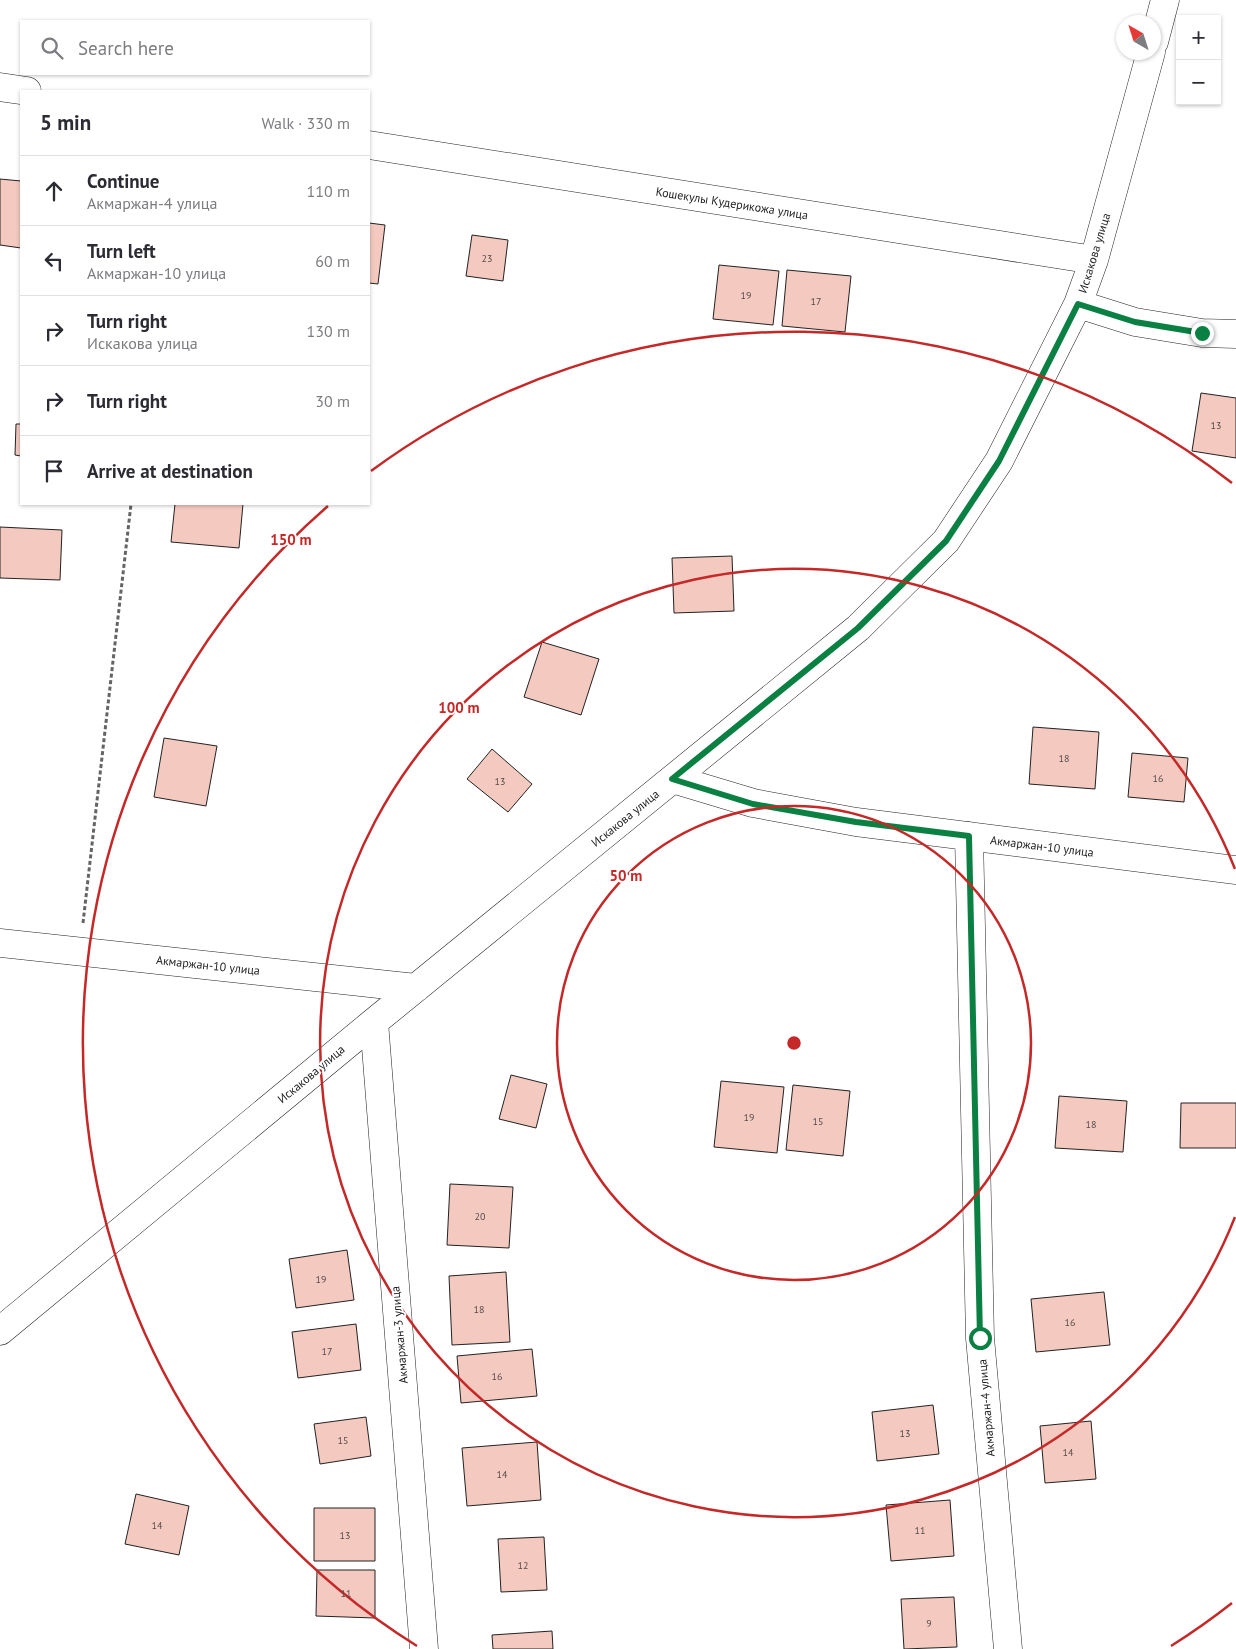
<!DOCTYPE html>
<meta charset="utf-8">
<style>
body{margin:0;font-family:"PT Sans",sans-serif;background:#f2f2f3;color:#2b2b33}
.controls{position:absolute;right:15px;top:15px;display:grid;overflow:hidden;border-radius:0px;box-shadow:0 1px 4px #0004}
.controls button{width:45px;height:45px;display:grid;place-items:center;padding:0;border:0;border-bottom:1px solid #e1e1e2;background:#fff;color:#2b2b33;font:25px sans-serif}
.compass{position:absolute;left:1116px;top:15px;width:45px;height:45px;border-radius:50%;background:#fff;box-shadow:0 1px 4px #0004;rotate:321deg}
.stop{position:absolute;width:15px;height:15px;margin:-11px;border:4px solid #0b8043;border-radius:50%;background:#fff}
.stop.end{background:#0b8043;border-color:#fff;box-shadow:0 1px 5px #0008}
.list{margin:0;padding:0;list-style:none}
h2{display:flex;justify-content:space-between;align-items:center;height:65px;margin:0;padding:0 20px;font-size:21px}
h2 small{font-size:16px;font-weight:400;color:#7c7c81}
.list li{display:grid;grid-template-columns:32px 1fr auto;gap:15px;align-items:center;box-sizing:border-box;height:70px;padding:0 20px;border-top:1px solid #e1e1e2}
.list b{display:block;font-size:19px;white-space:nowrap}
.list p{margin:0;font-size:16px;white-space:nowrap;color:#7c7c81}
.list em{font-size:16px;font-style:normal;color:#7c7c81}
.icon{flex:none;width:28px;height:28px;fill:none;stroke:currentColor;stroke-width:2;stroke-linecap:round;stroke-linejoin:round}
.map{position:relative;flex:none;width:1236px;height:1649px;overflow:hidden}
.search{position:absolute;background:#fff;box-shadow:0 1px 4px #0004;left:20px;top:20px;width:350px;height:55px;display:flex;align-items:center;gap:12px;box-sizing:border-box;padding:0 18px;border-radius:0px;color:#7c7c81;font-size:19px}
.panel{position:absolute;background:#fff;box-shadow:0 1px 4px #0004;left:20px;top:90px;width:350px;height:415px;border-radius:0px}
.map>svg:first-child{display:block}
.building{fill:#f3c9c0;stroke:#222}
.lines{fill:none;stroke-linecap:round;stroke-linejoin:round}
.minor-casing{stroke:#222;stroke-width:29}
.path{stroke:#646464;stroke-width:3;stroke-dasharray:4 2.5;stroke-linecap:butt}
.minor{stroke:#fff;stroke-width:28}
.route{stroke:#0b8043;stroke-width:6}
.ring{fill:none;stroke:#c62828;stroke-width:2.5}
.labels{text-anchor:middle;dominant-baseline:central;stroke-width:4;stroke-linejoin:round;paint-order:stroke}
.number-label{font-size:10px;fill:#564c4a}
.street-label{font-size:12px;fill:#222;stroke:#fff}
.centre{fill:#c62828;stroke:#fff;stroke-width:2.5}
.ring-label{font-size:15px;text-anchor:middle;font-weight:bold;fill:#c62828;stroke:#fff;stroke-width:4;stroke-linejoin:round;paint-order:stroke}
</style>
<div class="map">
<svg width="1236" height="1649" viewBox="0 0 1236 1649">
<rect width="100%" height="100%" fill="#fff"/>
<!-- building -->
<path class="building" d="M0 179 21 181V248L0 245Z
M369 223 385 225 378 284 369 283Z
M472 235 508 240 503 281 466 276Z
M719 265 779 271 773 325 713 319Z
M787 270 851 276 845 332 782 326Z
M1201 393 1236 398V458L1192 451Z
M16 424H21V456L15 455Z
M175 504H243L239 548 171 542Z
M0 527 62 530 60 580 0 578Z
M732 556 734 611 674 613 672 558Z
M542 642 599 659 581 715 524 697Z
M1033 727 1099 732 1095 789 1029 784Z
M164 738 217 746 206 806 154 797Z
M492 749 532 784 508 812 467 779Z
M1132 753 1188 758 1184 802 1128 797Z
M511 1075 547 1084 536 1128 499 1119Z
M721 1081 784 1087 777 1153 714 1147Z
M793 1085 850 1091 843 1156 786 1150Z
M1059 1096 1127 1101 1123 1152 1055 1148Z
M1181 1103H1236V1148H1180Z
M450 1184 513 1187 509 1248 447 1245Z
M347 1250 354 1300 296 1308 289 1259Z
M506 1272 510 1342 452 1345 449 1276Z
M1104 1292 1110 1345 1036 1352 1031 1299Z
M356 1324 361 1370 298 1378 292 1332Z
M532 1349 537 1396 461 1403 457 1356Z
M933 1405 939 1454 877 1461 872 1412Z
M366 1417 371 1456 320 1464 314 1424Z
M1091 1421 1096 1479 1045 1483 1040 1426Z
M537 1442 541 1500 467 1506 462 1448Z
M136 1494 189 1506 179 1555 125 1544Z
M950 1500 954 1556 891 1561 886 1505Z
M314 1508H375V1561H314Z
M544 1537 547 1590 501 1592 498 1539Z
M317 1570H375V1618L316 1616Z
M954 1597 957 1647 904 1649 901 1599Z
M552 1631 553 1649H493L492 1635Z"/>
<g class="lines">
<defs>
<path id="minor" d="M1154 42 1165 0
M0 87 27 91
M369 145 1094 260
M1078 304 1135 322 1202 333 1236 334
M673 779 753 803 856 822 1236 870
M969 836 980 1338 1008 1649
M0 943 416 988
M374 1022 424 1649
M0 1331 374 1022 858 628 946 541 999 461 1078 304 1094 260 1151 52"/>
</defs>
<!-- minor casing -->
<use href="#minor" class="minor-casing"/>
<!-- path -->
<path class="path" d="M83 923 131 504"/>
<!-- minor -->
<use href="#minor" class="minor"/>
</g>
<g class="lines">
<!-- route -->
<path class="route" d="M980 1338 969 836 856 822 753 804 672 779 858 628 946 541 999 461 1078 304 1135 322 1202 333"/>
</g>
<!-- distance rings -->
<g class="ring">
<circle cx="794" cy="1043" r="237"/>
<path d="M1235 1217A474 474 0 1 1 1235 869"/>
<path d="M1232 1603A711 711 0 0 1 1171 1646M417 1646A711 711 0 0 1 328 506M371 471A711 711 0 0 1 1232 483"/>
</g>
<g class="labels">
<!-- number labels -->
<g class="number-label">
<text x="487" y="258">23</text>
<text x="746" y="295">19</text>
<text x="816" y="301">17</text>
<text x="1216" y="425">13</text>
<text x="1064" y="758">18</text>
<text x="1158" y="778">16</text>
<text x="500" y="781">13</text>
<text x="749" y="1117">19</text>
<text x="818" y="1121">15</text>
<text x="1091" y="1124">18</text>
<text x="480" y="1216">20</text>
<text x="321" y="1279">19</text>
<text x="479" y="1309">18</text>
<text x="1070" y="1322">16</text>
<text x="327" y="1351">17</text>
<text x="497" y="1376">16</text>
<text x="905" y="1433">13</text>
<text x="343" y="1440">15</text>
<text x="1068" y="1452">14</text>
<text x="502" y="1474">14</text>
<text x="157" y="1525">14</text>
<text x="920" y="1530">11</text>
<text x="345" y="1535">13</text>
<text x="523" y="1565">12</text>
<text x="346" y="1593">11</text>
<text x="929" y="1623">9</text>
</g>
<!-- street labels -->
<g class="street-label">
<text transform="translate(732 203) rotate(9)">Кошекулы Кудерикожа улица</text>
<text transform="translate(1094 253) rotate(-73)">Искакова улица</text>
<text transform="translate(625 818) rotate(-39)">Искакова улица</text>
<text transform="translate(1042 846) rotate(7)">Акмаржан-10 улица</text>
<text transform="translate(208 965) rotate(6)">Акмаржан-10 улица</text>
<text transform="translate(311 1074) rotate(-40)">Искакова улица</text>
<text transform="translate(399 1335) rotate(-95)">Акмаржан-3 улица</text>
<text transform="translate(986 1408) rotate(-95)">Акмаржан-4 улица</text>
</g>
</g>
<circle cx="794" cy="1043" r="8" class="centre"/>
<g class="ring-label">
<text x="291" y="545">150 m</text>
<text x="459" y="713">100 m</text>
<text x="626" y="881">50 m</text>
</g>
</svg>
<div class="controls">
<button>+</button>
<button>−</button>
</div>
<svg class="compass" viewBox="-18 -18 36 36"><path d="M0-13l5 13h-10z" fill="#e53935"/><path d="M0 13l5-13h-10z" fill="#7c7c81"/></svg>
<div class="stop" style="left:980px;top:1338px"></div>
<div class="stop end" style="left:1202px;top:333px"></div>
<div class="search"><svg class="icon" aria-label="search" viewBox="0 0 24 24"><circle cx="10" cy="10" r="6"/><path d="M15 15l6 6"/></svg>Search here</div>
<section class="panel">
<h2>5 min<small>Walk · 330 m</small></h2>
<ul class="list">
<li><svg class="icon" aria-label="ahead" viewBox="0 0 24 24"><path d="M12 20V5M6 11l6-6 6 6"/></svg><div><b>Continue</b><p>Акмаржан-4 улица</p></div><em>110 m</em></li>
<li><svg class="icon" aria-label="left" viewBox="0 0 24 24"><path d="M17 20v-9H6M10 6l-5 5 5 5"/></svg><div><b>Turn left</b><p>Акмаржан-10 улица</p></div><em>60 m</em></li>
<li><svg class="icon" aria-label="right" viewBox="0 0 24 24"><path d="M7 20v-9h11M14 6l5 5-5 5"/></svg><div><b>Turn right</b><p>Искакова улица</p></div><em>130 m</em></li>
<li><svg class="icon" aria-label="right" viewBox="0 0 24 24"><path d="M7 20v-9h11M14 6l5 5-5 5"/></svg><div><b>Turn right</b></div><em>30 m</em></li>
<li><svg class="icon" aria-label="arrive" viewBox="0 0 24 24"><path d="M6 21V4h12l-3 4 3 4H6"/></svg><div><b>Arrive at destination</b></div></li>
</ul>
</section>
</div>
